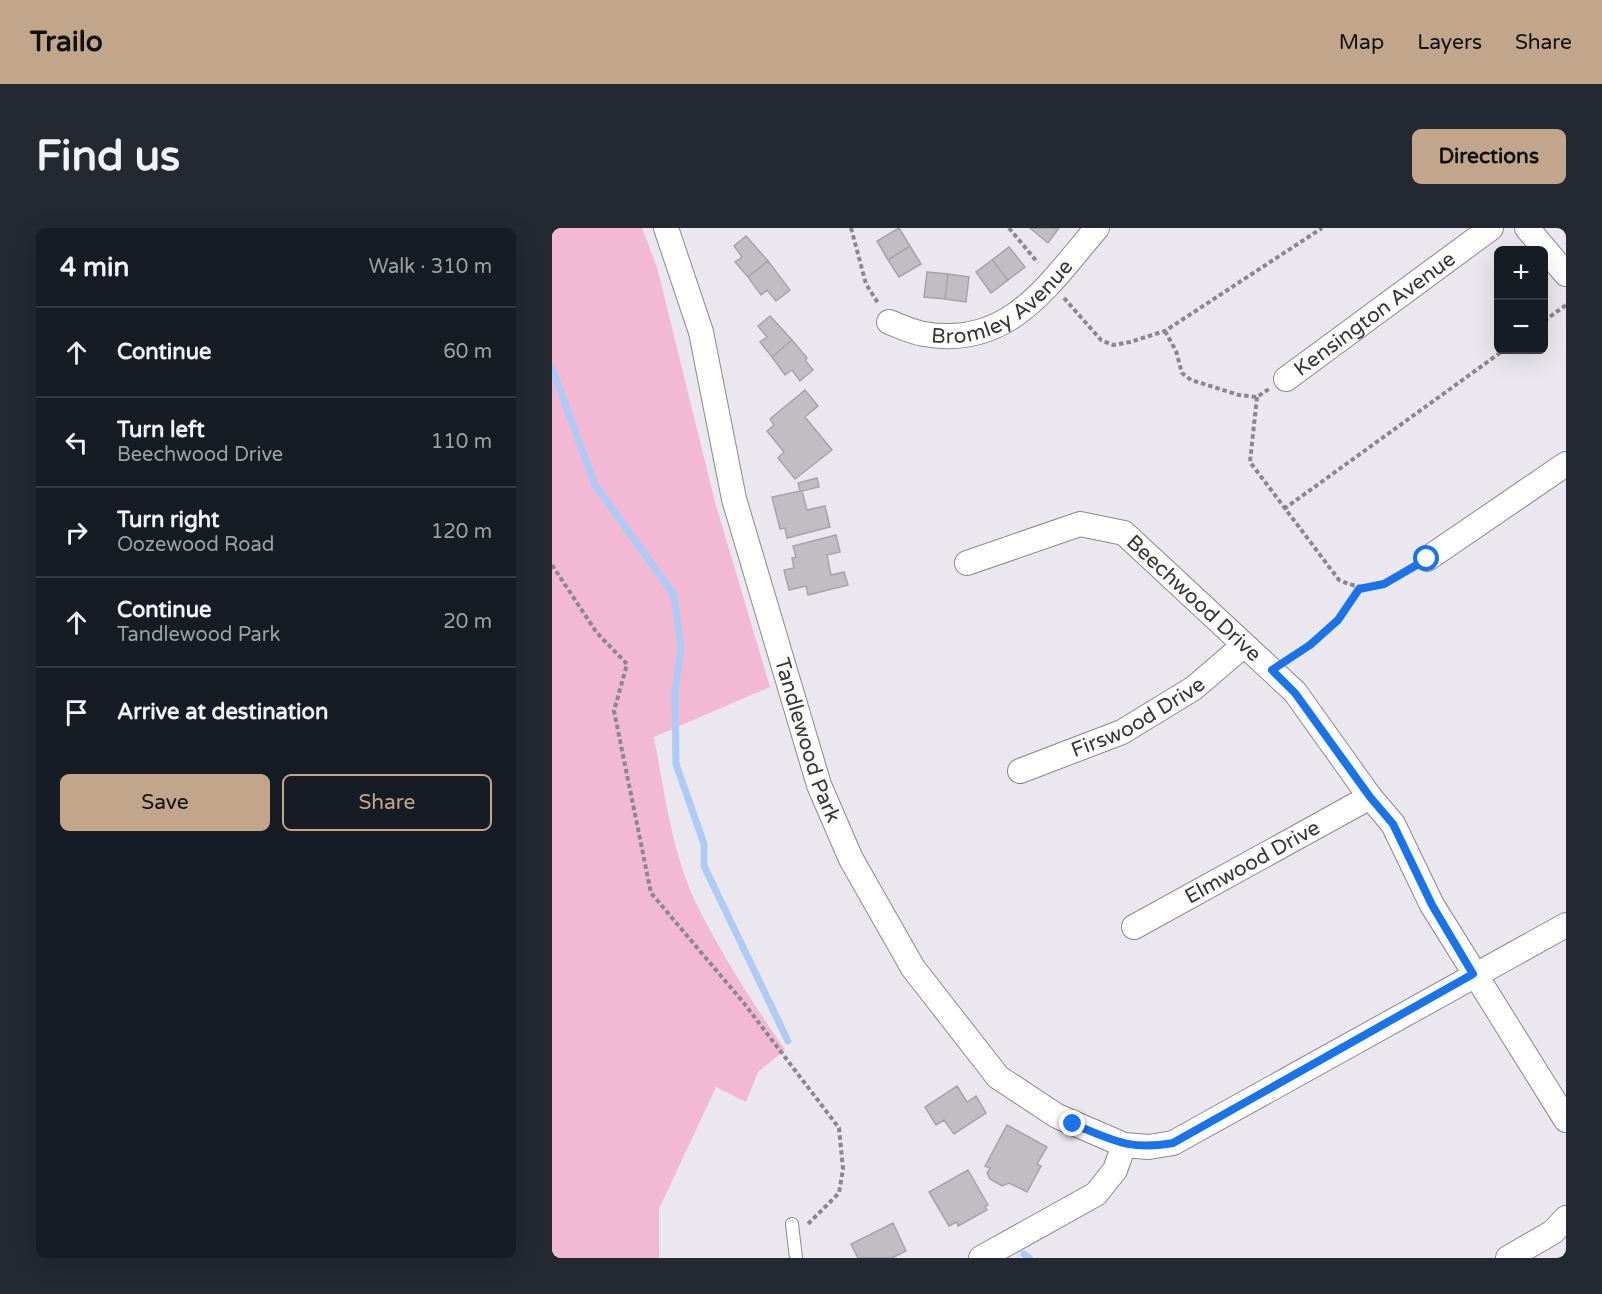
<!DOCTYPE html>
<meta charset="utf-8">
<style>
body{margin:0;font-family:"Varela Round",sans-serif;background:#242831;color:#f1f3f6}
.controls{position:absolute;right:18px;top:18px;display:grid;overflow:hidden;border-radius:9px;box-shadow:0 6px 24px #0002}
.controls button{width:54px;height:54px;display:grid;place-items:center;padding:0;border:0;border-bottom:2px solid #363941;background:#171b24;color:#f1f3f6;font:30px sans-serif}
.stop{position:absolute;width:18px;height:18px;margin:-14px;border:4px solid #1a73e8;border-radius:50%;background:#fff}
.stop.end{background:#1a73e8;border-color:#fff;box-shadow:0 2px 6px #0008}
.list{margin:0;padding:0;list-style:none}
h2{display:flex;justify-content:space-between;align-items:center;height:78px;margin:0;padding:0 24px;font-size:26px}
h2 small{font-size:20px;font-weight:400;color:#9ea1a6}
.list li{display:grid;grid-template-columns:39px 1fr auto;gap:18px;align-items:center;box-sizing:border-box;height:90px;padding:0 24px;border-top:2px solid #363941}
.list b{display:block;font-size:22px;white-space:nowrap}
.list p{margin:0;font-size:20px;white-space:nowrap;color:#9ea1a6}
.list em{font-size:20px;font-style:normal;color:#9ea1a6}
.actions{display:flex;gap:12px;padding:18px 24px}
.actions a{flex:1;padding:14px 0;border:2px solid #c1a68b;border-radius:9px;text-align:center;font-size:21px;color:#c1a68b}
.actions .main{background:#c1a68b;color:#111}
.icon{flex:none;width:33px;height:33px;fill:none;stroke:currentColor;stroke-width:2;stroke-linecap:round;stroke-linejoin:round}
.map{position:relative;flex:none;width:1014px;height:1030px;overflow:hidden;border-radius:9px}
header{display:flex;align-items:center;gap:36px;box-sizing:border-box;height:84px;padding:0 30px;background:#c1a68b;color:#111}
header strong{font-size:28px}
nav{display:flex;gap:33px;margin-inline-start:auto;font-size:21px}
.intro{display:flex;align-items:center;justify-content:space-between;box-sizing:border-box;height:144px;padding:0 36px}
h1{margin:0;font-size:42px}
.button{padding:15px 27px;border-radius:9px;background:#c1a68b;color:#111;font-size:21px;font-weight:700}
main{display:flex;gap:36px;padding:0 36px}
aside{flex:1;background:#171b24;border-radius:9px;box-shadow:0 6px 24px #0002}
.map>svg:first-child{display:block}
.green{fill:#f3b8d3}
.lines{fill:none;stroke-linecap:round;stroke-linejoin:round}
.stream{stroke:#aecbf5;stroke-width:7}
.building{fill:#c2bdc2;stroke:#a8a3a8;stroke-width:1.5}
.service-casing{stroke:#8a888e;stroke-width:14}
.minor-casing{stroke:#8a888e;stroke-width:26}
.path{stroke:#8a888d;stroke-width:4;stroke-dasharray:4.5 3;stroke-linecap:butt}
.service{stroke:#fff;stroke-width:12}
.minor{stroke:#fff;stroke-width:24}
.route{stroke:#1a73e8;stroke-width:8}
.labels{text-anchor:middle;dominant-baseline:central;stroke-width:4.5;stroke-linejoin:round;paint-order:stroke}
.street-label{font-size:21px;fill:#353437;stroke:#f7f5fb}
</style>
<header>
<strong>Trailo</strong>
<nav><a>Map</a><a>Layers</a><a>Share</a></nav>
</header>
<div class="intro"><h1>Find us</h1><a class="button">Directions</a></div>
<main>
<aside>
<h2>4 min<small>Walk · 310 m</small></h2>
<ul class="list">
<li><svg class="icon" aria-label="ahead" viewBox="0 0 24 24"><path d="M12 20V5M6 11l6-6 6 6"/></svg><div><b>Continue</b></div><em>60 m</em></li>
<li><svg class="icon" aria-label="left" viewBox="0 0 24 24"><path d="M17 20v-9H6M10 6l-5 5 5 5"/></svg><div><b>Turn left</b><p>Beechwood Drive</p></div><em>110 m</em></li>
<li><svg class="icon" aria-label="right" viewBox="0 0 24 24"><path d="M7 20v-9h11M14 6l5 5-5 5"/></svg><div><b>Turn right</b><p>Oozewood Road</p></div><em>120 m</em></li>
<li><svg class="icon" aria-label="ahead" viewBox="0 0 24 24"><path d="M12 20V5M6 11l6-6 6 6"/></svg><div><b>Continue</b><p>Tandlewood Park</p></div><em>20 m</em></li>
<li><svg class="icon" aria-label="arrive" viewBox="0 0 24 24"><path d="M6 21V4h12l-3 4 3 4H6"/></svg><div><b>Arrive at destination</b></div></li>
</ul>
<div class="actions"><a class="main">Save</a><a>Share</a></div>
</aside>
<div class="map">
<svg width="1014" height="1030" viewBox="0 0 1014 1030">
<rect width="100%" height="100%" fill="#eae8ee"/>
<!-- green -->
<path class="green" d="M0 0H90L105 39 163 274 218 459 102 509C112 562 120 624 143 673 168 725 201 775 233 822L206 844 194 874 164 859 107 981V1030H0Z"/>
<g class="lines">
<!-- stream -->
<path class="stream" d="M0 140 43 257 122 367 129 420 123 463 124 536 152 616V638L236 813
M472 1026 477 1030"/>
</g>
<!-- building -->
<path class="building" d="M347 0 358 18 336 32 325 13Z
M478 0H507L496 15Z
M194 8 216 33 196 49 183 34 190 29 182 18Z
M358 18 369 36 347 49 336 32Z
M457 19 473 39 456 52 440 32Z
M440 32 456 52 439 65 424 44Z
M216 33 238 62 224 73 215 62 209 67 196 49Z
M375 44 396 46 393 71 372 69Z
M396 46 417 49 414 74 393 71Z
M218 88 240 112 220 129 208 114 215 109 206 98Z
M240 112 255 130 253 132 261 142 248 153 240 142 233 147 220 129Z
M253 162 266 178 253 189 280 222 243 251 226 230 232 224 215 203 222 197 218 191Z
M265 250 267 259 250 263 255 282 273 278 278 299 235 310 233 300 228 301 220 269 248 263 246 255Z
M284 307 288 324 275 327 279 347 292 344 296 357 256 367 254 358 237 362 232 342 242 340 240 330 244 329 241 318Z
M405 858 415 874 424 868 434 885 402 906 392 892 384 897 373 879Z
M455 897 495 919 485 936 489 938 475 964 457 955 450 958 438 951 435 945 438 940 433 938Z
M416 942 436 977 433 978 435 982 406 998 405 994 397 998 377 964Z
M341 995 354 1023 340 1030H306L299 1016Z"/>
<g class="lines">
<defs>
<path id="service" d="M240 996 244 1030"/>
<g id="minor">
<path id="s1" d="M114 0 149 104 182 271 267 557 299 631 361 740 446 849 505 888 572 917"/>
<path d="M975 0 1014 46"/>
<path id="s2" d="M337 94C348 98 360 104 372 106 457 121 496 57 545 0"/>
<path id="s3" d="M734 151 939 0"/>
<path d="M875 331 1014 236"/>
<path id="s4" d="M415 335 528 296 572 305 743 464 818 569 841 596 880 677 1014 892"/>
<path id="s5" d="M468 543 570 504 642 460 692 417"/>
<path id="s6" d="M582 699 818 569"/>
<path d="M429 1030 544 966 563 942 572 917 597 919 621 915 1014 697"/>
<path d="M956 1030 1001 1004 1014 990"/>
</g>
</defs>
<!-- service casing -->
<use href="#service" class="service-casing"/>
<!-- minor casing -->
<use href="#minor" class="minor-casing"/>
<!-- path -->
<path class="path" d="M299 0 314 56 326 75
M457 0 486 35
M512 70 549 112 561 117 578 114 613 103 770 0
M992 93 1014 77
M613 103 624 123 630 145 639 152 687 167 705 169 717 161
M705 169 698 234 787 352C819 366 829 357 858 341
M732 281 952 122
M0 337 45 405 75 436 62 483 99 665 191 774 287 900 291 941 287 965 256 996
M738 430 787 392 807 361"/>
<!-- service -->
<use href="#service" class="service"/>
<!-- minor -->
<use href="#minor" class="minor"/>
</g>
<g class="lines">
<!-- route -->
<path class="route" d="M521 896C561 912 577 923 621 915L921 746 880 677 841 596 818 569 743 465 720 442 758 417 786 392 807 361 832 356 875 331"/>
</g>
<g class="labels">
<!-- street labels -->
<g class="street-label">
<text stroke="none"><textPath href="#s2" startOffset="126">Bromley Avenue</textPath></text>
<text stroke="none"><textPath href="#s3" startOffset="110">Kensington Avenue</textPath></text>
<text stroke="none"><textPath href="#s4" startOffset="260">Beechwood Drive</textPath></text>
<text stroke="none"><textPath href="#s5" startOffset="130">Firswood Drive</textPath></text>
<text stroke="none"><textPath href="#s1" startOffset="532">Tandlewood Park</textPath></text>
<text stroke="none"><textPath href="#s6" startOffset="135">Elmwood Drive</textPath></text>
</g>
</g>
</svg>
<div class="controls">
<button>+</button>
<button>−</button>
</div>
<div class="stop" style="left:875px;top:331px"></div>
<div class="stop end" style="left:521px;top:896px"></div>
</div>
</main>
